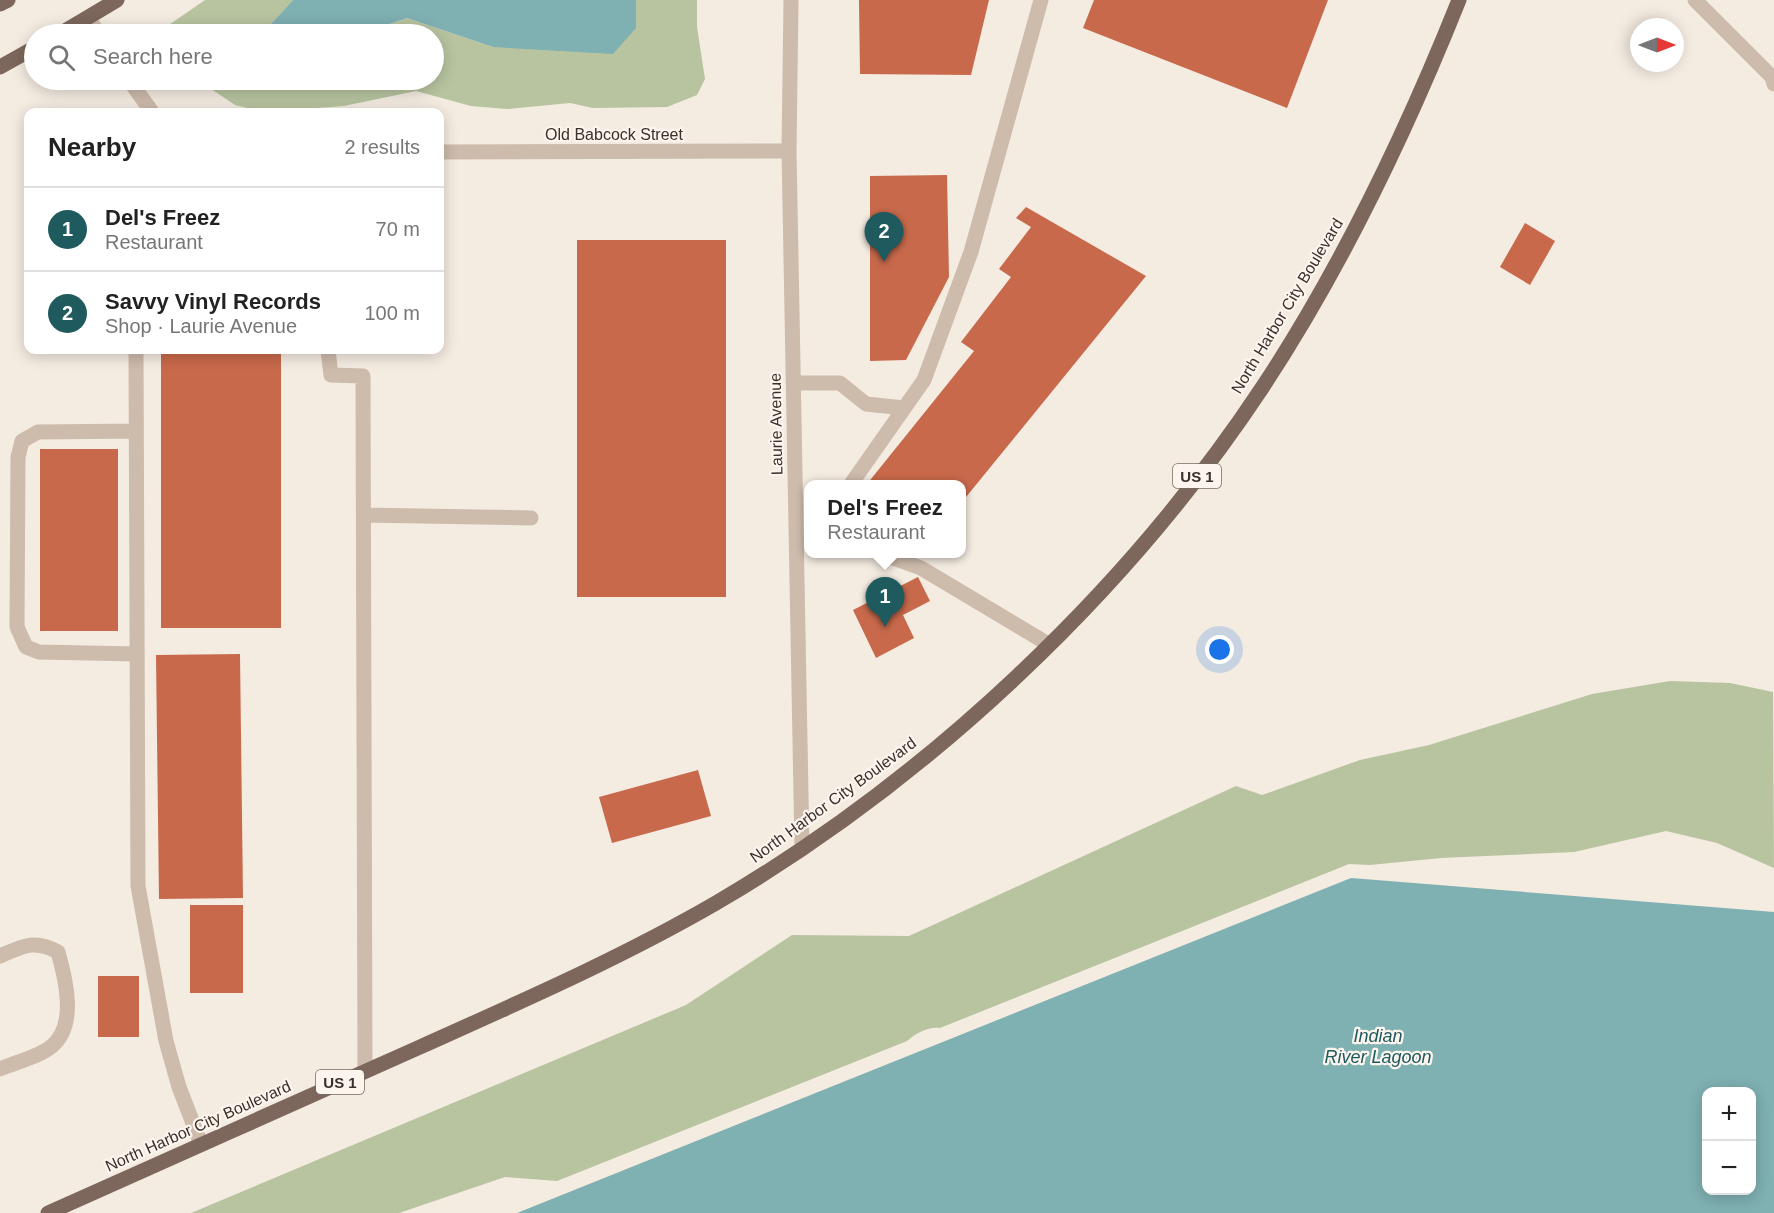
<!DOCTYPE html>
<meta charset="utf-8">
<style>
body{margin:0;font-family:Helvetica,sans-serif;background:#f6f6f6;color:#222}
.controls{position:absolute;right:18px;bottom:18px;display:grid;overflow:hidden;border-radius:12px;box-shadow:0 3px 15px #0003}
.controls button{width:54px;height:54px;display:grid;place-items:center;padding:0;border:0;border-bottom:2px solid #e0e0e0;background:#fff;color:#222;font:30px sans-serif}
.compass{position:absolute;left:1630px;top:18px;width:54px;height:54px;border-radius:50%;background:#fff;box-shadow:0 3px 15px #0003;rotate:90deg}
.you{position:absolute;left:1220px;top:650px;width:21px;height:21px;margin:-15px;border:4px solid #fff;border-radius:50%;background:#1a73e8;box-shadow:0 0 0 9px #1a73e833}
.badge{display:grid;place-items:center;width:39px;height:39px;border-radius:50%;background:#1f5a5e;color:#fff;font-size:20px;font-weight:700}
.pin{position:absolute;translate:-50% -50px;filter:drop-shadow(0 2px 3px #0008)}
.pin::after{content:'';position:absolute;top:32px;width:21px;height:18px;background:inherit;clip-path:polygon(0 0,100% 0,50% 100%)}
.popup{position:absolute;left:804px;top:480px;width:162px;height:78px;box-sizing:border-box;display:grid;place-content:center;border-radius:12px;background:#fff;filter:drop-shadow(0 2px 4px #0005);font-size:20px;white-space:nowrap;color:#767676}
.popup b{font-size:22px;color:#222}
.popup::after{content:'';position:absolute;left:50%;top:100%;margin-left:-12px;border:12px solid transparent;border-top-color:#fff}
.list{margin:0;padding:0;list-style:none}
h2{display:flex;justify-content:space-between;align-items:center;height:78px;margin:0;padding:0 24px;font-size:26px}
h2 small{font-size:20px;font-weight:400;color:#767676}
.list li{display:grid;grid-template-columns:39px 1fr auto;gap:18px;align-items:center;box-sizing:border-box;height:84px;padding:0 24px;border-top:2px solid #e0e0e0}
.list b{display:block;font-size:22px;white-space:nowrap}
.list p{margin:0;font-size:20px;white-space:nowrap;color:#767676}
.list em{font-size:20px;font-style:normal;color:#767676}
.icon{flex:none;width:33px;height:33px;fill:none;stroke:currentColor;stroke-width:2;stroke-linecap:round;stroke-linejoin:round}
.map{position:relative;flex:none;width:1774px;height:1213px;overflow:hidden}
.search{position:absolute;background:#fff;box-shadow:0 3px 15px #0003;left:24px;top:24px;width:420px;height:66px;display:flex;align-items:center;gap:15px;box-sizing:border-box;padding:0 21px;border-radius:33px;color:#767676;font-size:22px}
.panel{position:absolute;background:#fff;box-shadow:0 3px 15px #0003;left:24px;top:108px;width:420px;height:246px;border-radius:12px}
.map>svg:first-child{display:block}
.green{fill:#b8c4a0}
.water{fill:#7fb0b2;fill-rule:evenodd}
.building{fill:#c8694b}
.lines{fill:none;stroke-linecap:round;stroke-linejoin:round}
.minor{stroke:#cdbbac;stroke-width:15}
.major{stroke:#7d675c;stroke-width:15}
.labels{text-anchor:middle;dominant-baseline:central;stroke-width:4.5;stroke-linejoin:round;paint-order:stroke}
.shield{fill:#fbf5ee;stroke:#756b66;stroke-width:1.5}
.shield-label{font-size:15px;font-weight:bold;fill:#3b302b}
.street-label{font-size:16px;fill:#3b302b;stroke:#fbf5ee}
.water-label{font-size:18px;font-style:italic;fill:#1f5a5e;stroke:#fbf5ee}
</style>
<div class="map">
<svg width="1774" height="1213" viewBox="0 0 1774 1213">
<rect width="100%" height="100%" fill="#f4ebe1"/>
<!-- green -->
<path class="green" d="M205 0H293L271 24 275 34H163L160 31Z
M636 0H697V27L705 79 697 95 667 107 593 108 570 103 507 109 471 106 416 91 344 106 263 112 235 105 198 80H434V34H360L407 18 493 47 636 28Z
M1670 681 1730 683 1773 692 1774 868 1717 843 1666 831 1574 852 1441 858 1370 865 1349 864 940 1028C928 1026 915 1034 907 1041L557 1181 505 1177 399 1213H191L686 1005 792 935 909 936 1236 786 1262 795 1360 760 1429 745 1592 694Z"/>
<!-- water -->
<path class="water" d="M293 0H636V28L613 54 493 47 407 18 360 34H275L271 24Z
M1351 878 1774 912V1213H517ZM1706 1092H1752V1190H1706Z"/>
<!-- building -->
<path class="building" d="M859 0H989L971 75 860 74Z
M1094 0H1328L1287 108 1083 28Z
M947 175 949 277 906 360 870 361V176Z
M1026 207 1146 276 962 502V484H867L974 351 961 342 1011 277 999 269 1031 227 1016 218Z
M1525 223 1555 241 1530 285 1500 267Z
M577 240H726V597H577Z
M161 350H281V628H161Z
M40 449H118V631H40Z
M918 577 930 601 903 615 914 638 876 658 853 610Z
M240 654 243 898 159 899 156 655Z
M698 770 711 816 612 843 599 797Z
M190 905H243V993H190Z
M98 976H139V1037H98Z"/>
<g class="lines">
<!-- minor -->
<path class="minor" d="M791 0 789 151 802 848
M1695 0 1772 77 1774 84
M89 19 99 34
M129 80 152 112
M440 152 789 151
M136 350 138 886 166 1041 179 1087 201 1144
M328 350 331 375 363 376 365 1071
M794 383H840L866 404 904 408
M136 431 38 432 22 441 18 457 17 627 26 647 39 652 137 654
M851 484 924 380 971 252 1041 0
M364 515 531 518
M882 554 921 568 1048 644
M0 956C23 946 35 939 58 952 66 980 77 1025 52 1046 39 1057 16 1062 0 1069"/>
<!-- major -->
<path class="major" d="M0 4 8 0
M60 34 117 0
M0 67 34 48
M48 1213C172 1158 296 1102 420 1047 520 1002 621 958 716 903 928 779 1126 593 1262 388 1342 267 1405 135 1459 0"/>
</g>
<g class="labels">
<!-- shield labels -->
<g class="shield">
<rect x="1173" y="464" width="48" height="24" rx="4.5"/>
<rect x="316" y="1070" width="48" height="24" rx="4.5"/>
</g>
<g class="shield-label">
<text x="1197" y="476">US 1</text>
<text x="340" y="1082">US 1</text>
</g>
<!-- street labels -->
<g class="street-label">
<text x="614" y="134">Old Babcock Street</text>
<text transform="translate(1287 306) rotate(-59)">North Harbor City Boulevard</text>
<text transform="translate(776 424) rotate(-91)">Laurie Avenue</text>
<text transform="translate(833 800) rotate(-36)">North Harbor City Boulevard</text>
<text transform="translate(198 1126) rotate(-24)">North Harbor City Boulevard</text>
</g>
<!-- water labels -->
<g class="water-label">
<text x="1378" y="1036">Indian<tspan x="1378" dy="21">River Lagoon</tspan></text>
</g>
</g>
</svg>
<div class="controls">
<button>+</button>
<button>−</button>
</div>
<svg class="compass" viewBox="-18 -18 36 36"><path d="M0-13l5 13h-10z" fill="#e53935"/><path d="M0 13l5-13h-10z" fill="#767676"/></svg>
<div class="you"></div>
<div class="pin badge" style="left:885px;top:627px">1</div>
<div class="popup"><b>Del's Freez</b>Restaurant</div>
<div class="pin badge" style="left:884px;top:262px">2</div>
<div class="search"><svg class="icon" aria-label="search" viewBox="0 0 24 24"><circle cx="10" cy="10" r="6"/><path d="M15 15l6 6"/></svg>Search here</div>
<section class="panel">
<h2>Nearby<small>2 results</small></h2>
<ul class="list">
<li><span class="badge">1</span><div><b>Del's Freez</b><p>Restaurant</p></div><em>70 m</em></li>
<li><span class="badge">2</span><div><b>Savvy Vinyl Records</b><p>Shop · Laurie Avenue</p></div><em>100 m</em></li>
</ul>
</section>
</div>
